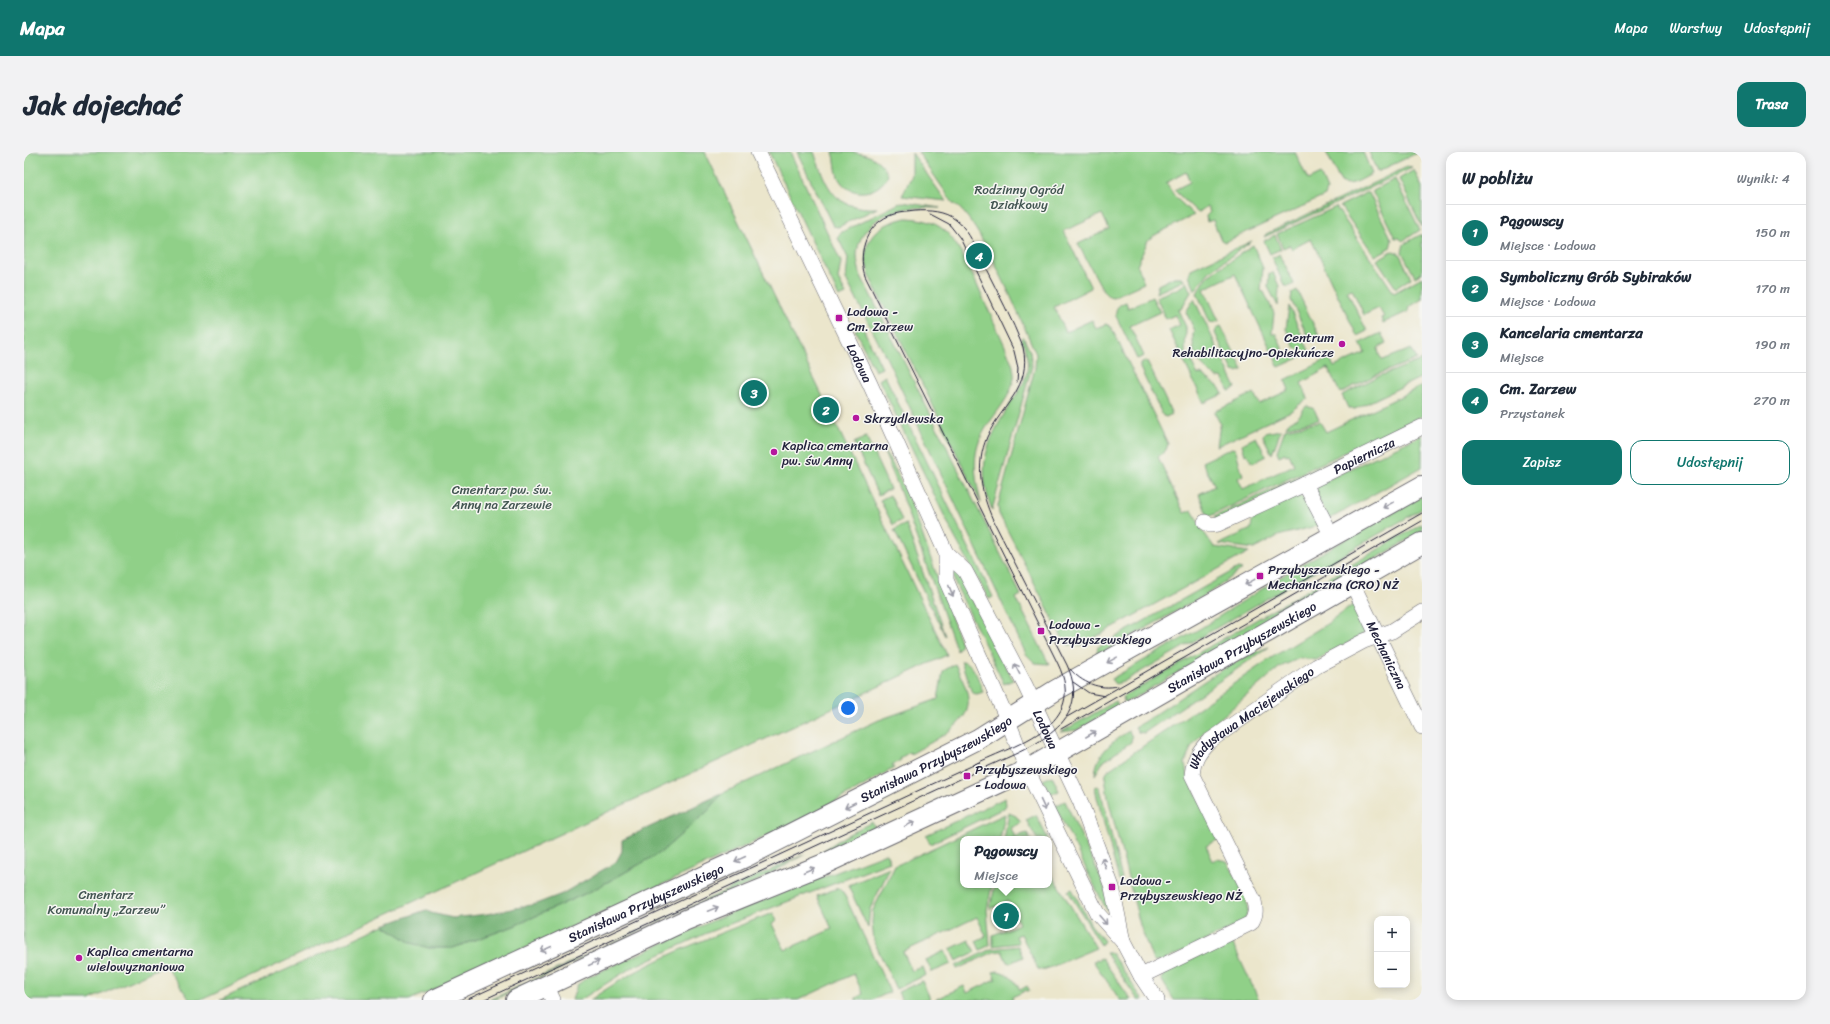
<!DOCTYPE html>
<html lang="pl">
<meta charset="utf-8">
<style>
body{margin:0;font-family:Sriracha,sans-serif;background:#f2f2f3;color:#1f2937}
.controls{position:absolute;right:12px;bottom:12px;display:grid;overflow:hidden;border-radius:8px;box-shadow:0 2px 10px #0003}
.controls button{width:36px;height:36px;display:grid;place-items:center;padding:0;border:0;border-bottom:1px solid #e0e1e3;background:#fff;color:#1f2937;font:20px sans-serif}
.you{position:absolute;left:824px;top:556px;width:14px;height:14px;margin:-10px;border:3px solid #fff;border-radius:50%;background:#1a73e8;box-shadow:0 0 0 6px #1a73e833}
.badge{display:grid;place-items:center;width:26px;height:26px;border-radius:50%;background:#0f766e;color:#fff;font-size:13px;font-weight:700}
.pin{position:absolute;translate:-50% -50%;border:2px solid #fff;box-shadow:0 1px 4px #0006}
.popup{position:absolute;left:936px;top:684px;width:92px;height:52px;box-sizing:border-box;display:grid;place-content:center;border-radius:8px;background:#fff;filter:drop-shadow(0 1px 3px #0005);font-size:13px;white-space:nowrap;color:#747a83}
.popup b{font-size:15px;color:#1f2937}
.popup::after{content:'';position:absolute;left:50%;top:100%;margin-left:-8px;border:8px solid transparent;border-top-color:#fff}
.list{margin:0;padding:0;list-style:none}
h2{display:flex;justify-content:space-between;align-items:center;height:52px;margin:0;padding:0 16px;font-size:17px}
h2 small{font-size:13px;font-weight:400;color:#747a83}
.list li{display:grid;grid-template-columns:26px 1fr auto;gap:12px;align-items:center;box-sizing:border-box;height:56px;padding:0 16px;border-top:1px solid #e0e1e3}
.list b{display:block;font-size:15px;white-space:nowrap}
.list p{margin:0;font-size:13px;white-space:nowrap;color:#747a83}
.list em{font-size:13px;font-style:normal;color:#747a83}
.actions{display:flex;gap:8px;padding:12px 16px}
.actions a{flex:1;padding:9px 0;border:1px solid #0f766e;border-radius:12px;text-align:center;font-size:14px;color:#0f766e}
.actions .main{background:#0f766e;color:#fff}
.map{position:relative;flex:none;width:1398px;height:848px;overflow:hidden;border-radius:12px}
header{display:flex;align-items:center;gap:24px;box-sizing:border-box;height:56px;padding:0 20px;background:#0f766e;color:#fff}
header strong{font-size:19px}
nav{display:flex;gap:22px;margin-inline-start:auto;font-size:14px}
.intro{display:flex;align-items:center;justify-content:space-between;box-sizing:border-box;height:96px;padding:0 24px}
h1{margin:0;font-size:28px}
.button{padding:10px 18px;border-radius:12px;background:#0f766e;color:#fff;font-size:14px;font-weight:700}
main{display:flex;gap:24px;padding:0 24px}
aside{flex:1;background:#fff;border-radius:12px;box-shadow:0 2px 10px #0003}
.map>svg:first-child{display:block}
.green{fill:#90d088;stroke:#597962}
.forest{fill:#74b274;stroke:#4b6a58}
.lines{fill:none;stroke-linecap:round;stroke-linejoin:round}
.minor-casing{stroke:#68676e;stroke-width:16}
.major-casing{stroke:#68676e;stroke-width:22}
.minor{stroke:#fff;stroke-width:15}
.major{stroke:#fff;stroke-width:20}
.tram{stroke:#22223b;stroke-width:1}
.oneway{stroke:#9c9ca7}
.poi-dot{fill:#b5179e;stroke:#f6f6f2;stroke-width:1.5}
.labels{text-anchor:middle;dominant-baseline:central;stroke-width:3;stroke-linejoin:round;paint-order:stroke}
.park-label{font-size:13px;fill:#435652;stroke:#f6f6f2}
.poi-label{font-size:13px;fill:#22223b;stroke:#f6f6f2;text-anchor:start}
.street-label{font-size:13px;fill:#22223b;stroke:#f6f6f2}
</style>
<header>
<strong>Mapa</strong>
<nav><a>Mapa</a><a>Warstwy</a><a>Udostępnij</a></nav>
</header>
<div class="intro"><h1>Jak dojechać</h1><a class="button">Trasa</a></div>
<main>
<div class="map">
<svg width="1398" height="848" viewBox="0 0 1398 848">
<rect width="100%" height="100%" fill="#f6f6f2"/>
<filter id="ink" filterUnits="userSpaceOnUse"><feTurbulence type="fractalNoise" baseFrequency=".025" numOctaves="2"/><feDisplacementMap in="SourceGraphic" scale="8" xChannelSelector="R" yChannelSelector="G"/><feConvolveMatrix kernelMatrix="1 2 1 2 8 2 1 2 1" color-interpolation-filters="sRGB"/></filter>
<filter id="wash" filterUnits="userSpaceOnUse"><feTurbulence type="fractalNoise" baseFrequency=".012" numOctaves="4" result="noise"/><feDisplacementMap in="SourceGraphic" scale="16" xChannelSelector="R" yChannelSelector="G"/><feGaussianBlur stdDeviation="0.9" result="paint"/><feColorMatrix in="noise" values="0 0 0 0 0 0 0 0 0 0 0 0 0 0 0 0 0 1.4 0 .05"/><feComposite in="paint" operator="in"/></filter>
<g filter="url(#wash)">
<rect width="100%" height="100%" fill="#ebe6cc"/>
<!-- green -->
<path class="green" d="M0 0H681L923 503 177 848H166L141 813 65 848H0Z
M745 0H766L817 110 814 127 822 142 815 145Z
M773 0H790C803 36 810 58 853 56L814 75 809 74Z
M809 0C834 0 853 0 864 23 855 44 824 47 814 25 811 17 812 8 809 0Z
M894 0H1271L1284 28 1296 22 1303 38 1301 44 1201 90 1197 88 1189 68 1183 70 1182 64 1186 60 1183 54 1174 61 1150 38 1166 30 1162 20 1142 31 1151 45 1170 63 1129 84 1124 88 1113 114 1120 131 1089 145 1084 144 1080 140 1054 92 1085 77 1078 62 1040 79 1067 136 1030 155 1042 180 1068 168 1072 176 1082 172 1087 175 1144 292 1142 298 1134 305 1160 361 1168 358 1179 379 1190 395 1225 400 1055 494 1045 493 1038 485 975 362 974 354 1011 216 1012 202C998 171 956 66 929 51Z
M1302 0H1339L1348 22C1339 26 1327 36 1317 30Z
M1345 0H1395L1353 20Z
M888 1 922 49 878 44 888 23Z
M1383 15 1388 16 1240 85 1242 82Z
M1390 18 1398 35V75L1375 27Z
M1371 27 1396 78 1379 89 1375 86H1371L1348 39Z
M1342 41H1345L1368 88 1366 96 1351 104 1316 54Z
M878 50 916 56C907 56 898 55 889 56 863 57 834 74 833 103 833 110 835 118 837 124L997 443 992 446 1025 512 1011 511 1002 502 863 207 822 127 824 106 814 86 816 81Z
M1312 55 1370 141 1398 125V147L1384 156 1385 159 1359 171 1357 166 1360 165 1355 156 1340 163 1328 137 1323 139 1343 179 1333 184 1287 87 1268 97 1266 93 1259 96 1253 82Z
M883 66C897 67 909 69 920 78 937 92 953 134 963 155 972 175 982 194 989 214 989 218 991 223 990 226 987 248 966 265 957 285 947 307 952 329 957 351L847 128C845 121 842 114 842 106 840 82 863 69 883 66Z
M1251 83 1257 97 1246 102 1240 89Z
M1396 83H1398V121L1391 125 1378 100 1380 92Z
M1228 89 1185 120 1171 138 1165 123 1167 117Z
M1229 93 1239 116 1237 139 1240 140 1250 161 1248 181 1252 182 1258 196 1257 202 1273 203 1275 206 1255 215 1211 122 1180 137 1195 169 1189 171 1186 170 1173 141 1184 124Z
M1368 99 1371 101H1375L1387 126 1372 136 1353 108Z
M1256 102 1270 132 1264 135 1260 133 1248 106Z
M1249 120 1255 134 1254 154 1244 135 1245 121Z
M1150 125H1157L1161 128 1132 141 1134 133Z
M1162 130 1167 140 1157 157 1154 158 1162 175 1161 202 1164 203 1174 223 1177 222 1195 235 1199 242 1180 251 1145 178 1156 173 1151 163 1142 167 1132 145C1140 141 1158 137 1162 130Z
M1273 138 1296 186 1290 189 1285 187 1267 148 1268 141Z
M1128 145 1136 160 1106 174 1120 204 1113 207 1092 164C1091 156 1094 153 1102 150L1104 156Z
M1170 147 1212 236 1205 239 1198 225 1194 226C1175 213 1168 206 1169 181L1171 179 1162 160Z
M1265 154 1286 201 1281 203 1279 199 1271 196 1262 177Z
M838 174 858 216 851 219 831 178Z
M1197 174 1219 218 1213 220 1209 219 1191 181 1193 176Z
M1357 181 1362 192 1354 196 1355 203 1359 208 1387 197 1393 207 1352 223 1316 241 1304 216 1277 231 1284 246 1267 259 1193 294 1196 271 1190 260 1230 241 1235 252 1265 238 1261 228 1306 206 1310 215 1341 201 1336 191Z
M999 184 1006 200 1008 214 968 358C952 315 962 291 985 254 992 243 1001 232 1003 219 1005 207 1001 196 997 186Z
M1398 208V225L1331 257 1324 256 1318 243 1353 225Z
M1123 209 1148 262 1142 265 1139 264 1116 216V212Z
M861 224 969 445 965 447 930 384 855 228Z
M1398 234V264L1184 365 1175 342 1191 334 1178 310 1208 296 1211 297C1215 306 1215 314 1219 323L1214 326 1219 337 1270 313 1265 302 1262 303 1261 301 1255 304 1253 299 1261 277 1296 270 1302 280Z
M1283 254 1290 257 1295 268 1262 275C1265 268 1270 269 1275 264 1278 261 1278 257 1283 254Z
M1398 267V271L1193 368 1190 365Z
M1257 278 1248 302 1239 284 1240 281Z
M1398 283V315L1304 368 1292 342 1294 332Z
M842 285 866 337 854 343 830 291Z
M1232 285 1242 304 1228 311 1223 302 1221 303 1218 292Z
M859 298C870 311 876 330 885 345L937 492 933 499 874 334Z
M1272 342 1282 347 1296 373 1254 384 1230 397 1195 392 1227 377 1229 363Z
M866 343 878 368 869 373 856 348Z
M1398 344V357L1099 530 1091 532 1087 527 1177 476 1266 419Z
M882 372 921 484 870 378Z
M1398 372V380L1101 551 1098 545Z
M927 413 935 421 989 528 980 532 931 431Z
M1214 416 1218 417 1190 438 1074 503 1073 500 1074 495Z
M1329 453H1331L1344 478 1334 486 1292 508 1276 506 1256 515 1179 581 1167 595 1161 611 1163 623 1195 687 1182 694 1189 709 1193 707 1203 709C1213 728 1231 749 1220 770L1139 809H1129L1116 773 1084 646 1081 625 1083 619 1247 506 1306 470Z
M1245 495 1120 581 1114 580 1111 575C1156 549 1196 512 1245 495Z
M937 509C950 509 955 530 959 540L953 542 948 541Z
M931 512C936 523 943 535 944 547 948 573 906 590 887 602L886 600 876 606 877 608 868 613 870 616 829 640 760 676 437 826 385 848H196L360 773 387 791 405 796H429L490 774 569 738 636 701 683 659 699 641 855 568 914 547 919 519Z
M1092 549 1094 555 1053 578 1037 580Z
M1105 579 1108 585 1107 590 1079 610 1071 623C1072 602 1088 589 1105 579Z
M1028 624 1035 639 1026 643 1019 628Z
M1074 634 1076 636 1098 727 1095 728 1073 645 1071 635Z
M981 646 982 653 980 656 906 692 902 683Z
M1041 649 1080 733 1085 758H1083L1079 751 1031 654Z
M985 661 992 664 997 671 987 676 991 685 1003 681 1007 687H980Z
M981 662 976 687H939V733H968L963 758 966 793 956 798 952 789 962 784 953 765 879 800 888 819 899 815 902 823 872 837 850 789 848 771 849 758 871 714Z
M1012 663 1024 687H1013L1002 668Z
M848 670 852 678 796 704 794 702 821 684Z
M862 701 866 710 685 780 607 816 556 848H548L553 833 564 825 697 765Z
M781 702 733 729 654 761 470 848H466Z
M866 716 846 757 844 776 825 736V733Z
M1025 718 1072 796 1020 818 1014 817 997 782 992 784 995 791 969 794V783L995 772 984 749 966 757 971 733H1025Z
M814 736 819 740 866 840 849 848H832V846L839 842 830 822 774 848H566C621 809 686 785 749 761L753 769 748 772 761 798 808 777 793 744Z
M1048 737 1067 773 1080 789 1077 793 1044 739Z
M945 788 951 800 932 809 926 797Z
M1207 788 1235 848H1150L1137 827 1142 819Z
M994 794 999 805 986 811 983 810 978 799 970 800 933 817 932 814 967 797Z
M921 799 927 812 908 820 902 808Z
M1082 801H1087L1119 848H1114Z
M1078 806 1107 848H1096L1069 809Z
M974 819C986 822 990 827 996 838L1003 834 1006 839 1004 840 1003 838 988 845 989 848H912V847L940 834 943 841 972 827 969 820Z
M898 829 906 846 901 848H878L874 840Z"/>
<!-- forest -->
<path class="forest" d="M699 641 684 659 636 701 569 738 490 774 429 796H405L387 791 360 773 402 758 407 761 429 766 463 762 512 752 538 742 592 710 598 699V688Z"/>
</g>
<g filter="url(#ink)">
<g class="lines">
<defs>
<g id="minor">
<path id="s1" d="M734 0 846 232 922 401V428L984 569 1003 618 1073 761 1099 790 1117 824 1133 848"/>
<path d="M1181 370 1186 373 1194 372 1281 332"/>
<path id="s2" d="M1308 384 1281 332 1398 275"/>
<path id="s3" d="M922 401 941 419 1001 533 1056 649 1088 735 1099 790"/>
<path id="s4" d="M1328 431 1398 575"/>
<path id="s5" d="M1117 824 1227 771C1232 763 1232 758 1230 749L1168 623C1169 609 1174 600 1184 590L1293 514 1340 489 1368 479 1398 460"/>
<path d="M522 833 529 848"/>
</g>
<g id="major">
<path id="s6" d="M410 848 721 705 954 587 1032 538 1398 334"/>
<path id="s7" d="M492 848 662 768 800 712 1003 618 1398 391"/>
</g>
</defs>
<!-- minor casing -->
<use href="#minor" class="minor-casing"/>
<!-- major casing -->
<use href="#major" class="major-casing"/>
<!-- minor -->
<use href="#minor" class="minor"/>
<!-- major -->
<use href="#major" class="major"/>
<!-- tram -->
<path class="tram" d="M906 62 925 72 936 86 990 199 994 216 993 230
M1046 517C1058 531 1075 538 1094 534
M1049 530 1065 541 1081 544
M1043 565 1398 361
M1037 577 1398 369
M951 612C994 591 1064 574 1034 512L841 124C833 99 843 70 870 62 877 60 884 60 891 59 905 58 921 59 932 68 946 79 953 99 961 115 974 141 988 167 999 195 1008 236 978 252 963 285 951 313 957 341 969 368L1043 513C1072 577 999 597 954 619
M442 848 956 610
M459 848 960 616"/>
</g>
<!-- one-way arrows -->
<defs><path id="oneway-shaft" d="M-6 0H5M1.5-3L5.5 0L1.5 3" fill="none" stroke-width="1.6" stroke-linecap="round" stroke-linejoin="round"/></defs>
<g class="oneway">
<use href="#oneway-shaft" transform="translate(1364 353) rotate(151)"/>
<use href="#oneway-shaft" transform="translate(1226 430) rotate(151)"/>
<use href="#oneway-shaft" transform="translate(927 439) rotate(68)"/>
<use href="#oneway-shaft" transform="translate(1088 508) rotate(151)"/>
<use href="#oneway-shaft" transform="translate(993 517) rotate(-117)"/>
<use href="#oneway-shaft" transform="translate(1067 582) rotate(-30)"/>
<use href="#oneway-shaft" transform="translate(826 653) rotate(153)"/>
<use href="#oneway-shaft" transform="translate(1019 653) rotate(65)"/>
<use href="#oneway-shaft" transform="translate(886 672) rotate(-25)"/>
<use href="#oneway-shaft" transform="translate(716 707) rotate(155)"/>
<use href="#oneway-shaft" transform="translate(1080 711) rotate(-110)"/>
<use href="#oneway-shaft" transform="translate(785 718) rotate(-23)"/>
<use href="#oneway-shaft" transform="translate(689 757) rotate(-22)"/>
<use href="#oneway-shaft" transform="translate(1079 768) rotate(49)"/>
<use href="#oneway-shaft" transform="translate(522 797) rotate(155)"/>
<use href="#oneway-shaft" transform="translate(570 811) rotate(-25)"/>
</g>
</g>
<!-- markers -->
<g class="poi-dot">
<rect x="811" y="162" width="8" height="8" rx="2"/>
<circle cx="1318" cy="192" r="4"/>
<circle cx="832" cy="266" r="4"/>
<circle cx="750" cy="300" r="4"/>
<rect x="1232" y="420" width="8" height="8" rx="2"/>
<rect x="1013" y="475" width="8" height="8" rx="2"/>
<rect x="939" y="620" width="8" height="8" rx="2"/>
<rect x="1084" y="731" width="8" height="8" rx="2"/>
<circle cx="55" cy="806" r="4"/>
</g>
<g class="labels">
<!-- park labels -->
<g class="park-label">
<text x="995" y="37">Rodzinny Ogród<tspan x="995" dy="15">Działkowy</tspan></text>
<text x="478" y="337">Cmentarz pw. św.<tspan x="478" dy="15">Anny na Zarzewie</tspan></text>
<text x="82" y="742">Cmentarz<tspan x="82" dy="15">Komunalny „Zarzew”</tspan></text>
</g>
<!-- poi labels -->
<g class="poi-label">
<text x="823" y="159">Lodowa -<tspan x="823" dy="15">Cm. Zarzew</tspan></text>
<text x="1310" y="185" text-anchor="end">Centrum<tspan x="1310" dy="15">Rehabilitacyjno-Opiekuńcze</tspan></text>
<text x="840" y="266">Skrzydlewska</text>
<text x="758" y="293">Kaplica cmentarna<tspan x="758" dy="15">pw. św Anny</tspan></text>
<text x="1244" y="417">Przybyszewskiego -<tspan x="1244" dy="15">Mechaniczna (CRO) NŻ</tspan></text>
<text x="1025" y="472">Lodowa -<tspan x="1025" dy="15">Przybyszewskiego</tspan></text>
<text x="951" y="617">Przybyszewskiego<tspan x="951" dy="15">- Lodowa</tspan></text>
<text x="1096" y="728">Lodowa -<tspan x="1096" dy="15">Przybyszewskiego NŻ</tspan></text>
<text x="63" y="799">Kaplica cmentarna<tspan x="63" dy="15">wielowyznaniowa</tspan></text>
</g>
<!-- street labels -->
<g class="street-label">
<text stroke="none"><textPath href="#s1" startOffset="234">Lodowa</textPath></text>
<text stroke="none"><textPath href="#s2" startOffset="124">Papiernicza</textPath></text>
<text stroke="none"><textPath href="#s7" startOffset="808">Stanisława Przybyszewskiego</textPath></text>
<text stroke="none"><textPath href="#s4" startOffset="80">Mechaniczna</textPath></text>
<text stroke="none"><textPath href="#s5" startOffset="371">Władysława Maciejewskiego</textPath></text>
<text stroke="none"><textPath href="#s3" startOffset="204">Lodowa</textPath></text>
<text stroke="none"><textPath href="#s6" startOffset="557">Stanisława Przybyszewskiego</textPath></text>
<text stroke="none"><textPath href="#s6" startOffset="233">Stanisława Przybyszewskiego</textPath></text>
</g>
</g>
</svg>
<div class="controls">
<button>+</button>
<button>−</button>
</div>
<div class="you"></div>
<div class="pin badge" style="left:982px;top:764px">1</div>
<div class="popup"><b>Pągowscy</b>Miejsce</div>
<div class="pin badge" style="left:802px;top:258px">2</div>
<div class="pin badge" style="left:730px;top:241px">3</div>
<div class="pin badge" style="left:955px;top:104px">4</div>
</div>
<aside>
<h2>W pobliżu<small>Wyniki: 4</small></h2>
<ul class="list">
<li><span class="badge">1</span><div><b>Pągowscy</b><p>Miejsce · Lodowa</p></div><em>150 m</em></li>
<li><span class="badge">2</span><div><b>Symboliczny Grób Sybiraków</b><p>Miejsce · Lodowa</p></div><em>170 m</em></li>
<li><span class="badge">3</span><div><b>Kancelaria cmentarza</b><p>Miejsce</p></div><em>190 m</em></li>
<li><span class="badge">4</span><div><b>Cm. Zarzew</b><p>Przystanek</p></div><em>270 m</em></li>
</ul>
<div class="actions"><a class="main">Zapisz</a><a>Udostępnij</a></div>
</aside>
</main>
